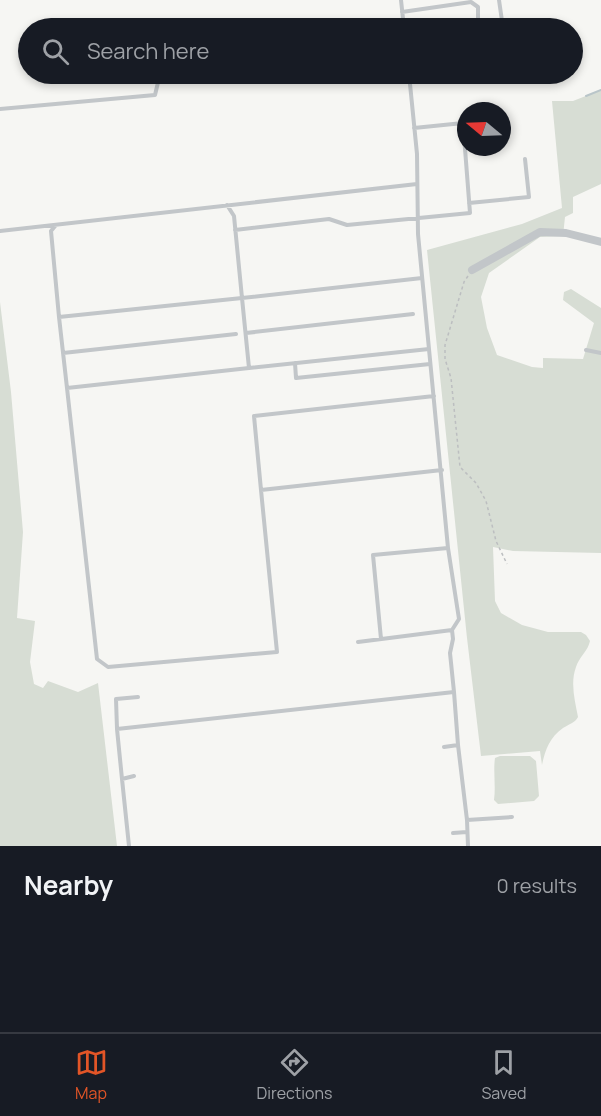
<!DOCTYPE html>
<style>
body{margin:0;font-family:Manrope,sans-serif;background:#20242c;color:#f1f3f6}
.compass{position:absolute;left:457px;top:102px;width:54px;height:54px;border-radius:50%;background:#171b24;box-shadow:0 3px 9px #0003;rotate:289deg}
.list{margin:0;padding:0;list-style:none}
h2{display:flex;justify-content:space-between;align-items:center;height:78px;margin:0;padding:0 24px;font-size:26px}
h2 small{font-size:20px;font-weight:400;color:#9ea1a6}
.icon{flex:none;width:33px;height:33px;fill:none;stroke:currentColor;stroke-width:2;stroke-linecap:round;stroke-linejoin:round}
.map{position:relative;flex:none;width:601px;height:846px;overflow:hidden}
.search{position:absolute;background:#171b24;box-shadow:0 3px 9px #0003;left:18px;right:18px;top:18px;height:66px;display:flex;align-items:center;gap:15px;box-sizing:border-box;padding:0 21px;border-radius:33px;color:#9ea1a6;font-size:22px}
.sheet{height:186px;background:#171b24}
nav{display:flex;justify-content:space-around;align-items:center;box-sizing:border-box;height:84px;border-top:2px solid #363941;background:#171b24;font-size:16px;color:#9ea1a6}
nav a{display:grid;justify-items:center;gap:3px}
nav .on{color:#e25527}
.map>svg:first-child{display:block}
.green{fill:#d7ddd4}
.lines{fill:none;stroke-linecap:round;stroke-linejoin:round}
.stream{stroke:#b9c5c9;stroke-width:2}
.path{stroke:#bcbec0;stroke-width:1.5;stroke-dasharray:3 3;stroke-linecap:butt}
.lane{stroke:#c2c6c9;stroke-width:4}
.street{stroke:#c2c6c9;stroke-width:8}
</style>
<div class="map">
<svg width="601" height="846" viewBox="0 0 601 846">
<rect width="100%" height="100%" fill="#f6f6f3"/>
<!-- green -->
<path class="green" d="M601 90V184L573 197V213L565 217 563 236 540 237 489 273 481 297 487 328 497 355 532 367 543 368V358L583 359 594 323 563 300 564 292 571 289 601 308V553L513 551 493 547 495 601 501 613 522 625 548 632H581L586 635 590 641C588 651 579 657 576 667 570 683 575 701 578 717 575 723 569 724 563 728 550 737 545 750 542 765L540 751 481 756 467 638 427 250 522 224 562 208 552 101H573Z
M0 302 11 392 23 532 17 618 35 621 30 662 34 684 43 688 48 681 78 692 98 683 117 846H0Z
M500 756H530L536 761 539 796 534 801 498 804 494 800C496 785 493 772 495 758Z"/>
<g class="lines">
<!-- stream -->
<path class="stream" d="M586 96 601 90"/>
<!-- path -->
<path class="path" d="M468 276 464 282 445 345V359L451 378 460 467 476 483 486 501 496 541 507 564"/>
<!-- lane -->
<path class="lane" d="M401 0 404 28
M499 0 503 28
M402 12 471 2 478 7V20
M502 21 518 23 530 28
M237 74V76
M409 74 417 154 418 234 448 548
M0 109 155 95 160 74
M469 203 529 197 525 159
M56 225 51 231 59 317 242 298 234 216 227 205
M235 230 329 219 347 225 470 213 463 123 414 128
M0 231 417 184
M59 317 67 388 249 368 242 298 422 278
M246 333 413 314
M586 350 601 353
M63 353 236 334
M295 363 296 378 430 364
M249 368 429 349
M67 388 97 659 108 667 277 652 261 490
M434 396 254 416 261 490 442 470
M381 639 373 555 448 548 459 619 452 630
M358 642 452 630 453 639 450 653 454 692
M138 697 116 699 117 729 454 692 458 745
M117 729 122 779 134 776
M444 747 458 745 467 820
M122 779 129 846
M453 833 467 832
M468 846 467 820 512 817"/>
<!-- street -->
<path class="street" d="M472 270 540 232 566 233 601 242"/>
</g>
</svg>
<svg class="compass" viewBox="-18 -18 36 36"><path d="M0-13l5 13h-10z" fill="#e53935"/><path d="M0 13l5-13h-10z" fill="#9ea1a6"/></svg>
<div class="search"><svg class="icon" aria-label="search" viewBox="0 0 24 24"><circle cx="10" cy="10" r="6"/><path d="M15 15l6 6"/></svg>Search here</div>
</div>
<section class="sheet">
<h2>Nearby<small>0 results</small></h2>
<ul class="list">
</ul>
</section>
<nav>
<a class="on"><svg class="icon" aria-label="map" viewBox="0 0 24 24"><path d="M3 6l6-2 6 2 6-2v14l-6 2-6-2-6 2zM9 4v14M15 6v14"/></svg>Map</a>
<a><svg class="icon" aria-label="directions" viewBox="0 0 24 24"><path d="M12 3l9 9-9 9-9-9zM9 14v-3h6M13 9l2 2-2 2"/></svg>Directions</a>
<a><svg class="icon" aria-label="saved" viewBox="0 0 24 24"><path d="M7 4h10v16l-5-4-5 4z"/></svg>Saved</a>
</nav>
